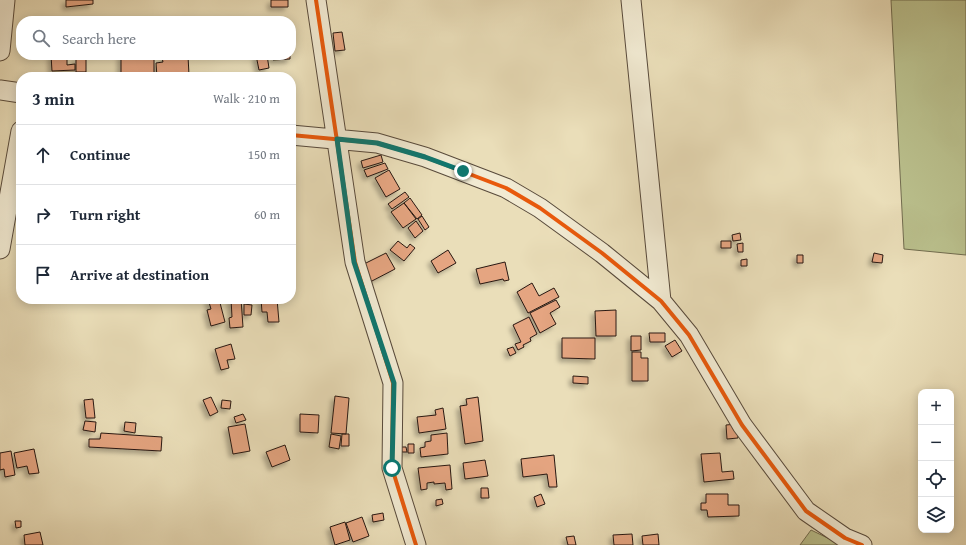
<!DOCTYPE html>
<meta charset="utf-8">
<style>
body{margin:0;font-family:"Gentium Book Plus",serif;background:#f6f6f7;color:#1f2937}
.controls{position:absolute;right:12px;bottom:12px;display:grid;overflow:hidden;border-radius:8px;box-shadow:0 2px 10px #0003}
.controls button{width:36px;height:36px;display:grid;place-items:center;padding:0;border:0;border-bottom:1px solid #e0e1e3;background:#fff;color:#1f2937;font:20px sans-serif}
.stop{position:absolute;width:12px;height:12px;margin:-9px;border:3px solid #0f766e;border-radius:50%;background:#fff}
.stop.end{background:#0f766e;border-color:#fff;box-shadow:0 1px 4px #0008}
.list{margin:0;padding:0;list-style:none}
h2{display:flex;justify-content:space-between;align-items:center;height:52px;margin:0;padding:0 16px;font-size:17px}
h2 small{font-size:13px;font-weight:400;color:#747a83}
.list li{display:grid;grid-template-columns:26px 1fr auto;gap:12px;align-items:center;box-sizing:border-box;height:60px;padding:0 16px;border-top:1px solid #e0e1e3}
.list b{display:block;font-size:15px;white-space:nowrap}
.list em{font-size:13px;font-style:normal;color:#747a83}
.icon{flex:none;width:22px;height:22px;fill:none;stroke:currentColor;stroke-width:2;stroke-linecap:round;stroke-linejoin:round}
.map{position:relative;flex:none;width:966px;height:545px;overflow:hidden}
.search{position:absolute;background:#fff;box-shadow:0 2px 10px #0003;left:16px;top:16px;width:280px;height:44px;display:flex;align-items:center;gap:10px;box-sizing:border-box;padding:0 14px;border-radius:16px;color:#747a83;font-size:15px}
.panel{position:absolute;background:#fff;box-shadow:0 2px 10px #0003;left:16px;top:72px;width:280px;height:232px;border-radius:16px}
.map>svg:first-child{display:block}
.green{fill:#bac08d;stroke:#716c4f}
.building{fill:#e5a581;stroke:#281811;filter:url(#shadow)}
.lines{fill:none;stroke-linecap:round;stroke-linejoin:round}
.minor-casing{stroke:#584a3b;stroke-width:21}
.minor{stroke:#f1ead2;stroke-width:19}
.cycleway-casing{stroke:#f1ead2;stroke-width:6}
.cycleway{stroke:#e8590c;stroke-width:4}
.route{stroke:#0f766e;stroke-width:5}
</style>
<div class="map">
<svg width="966" height="545" viewBox="0 0 966 545">
<defs>
<filter id="shadow"><feDropShadow dx="-3.5" dy="3.5" stdDeviation="2" flood-color="#0004"/></filter>
</defs>
<rect width="100%" height="100%" fill="#eadeb9"/>
<filter id="stains"><feTurbulence type="fractalNoise" baseFrequency=".005" numOctaves="4"/><feColorMatrix values="0 0 0 0 .2 0 0 0 0 .09 0 0 0 0 .02 0 0 0 .5 -.17"/></filter>
<radialGradient id="worn" r=".72"><stop offset=".6" stop-color="#630" stop-opacity="0"/><stop offset="1" stop-color="#630" stop-opacity=".3"/></radialGradient>
<!-- green -->
<path class="green" d="M891 0H966V255L904 249Z
M811 530 842 545H800Z"/>
<!-- building -->
<path class="building" d="M66 0H93V4L66 7Z
M271 0H288V7H271Z
M342 32 345 50 335 51 333 33Z
M51 55H67V65L75 64V70L52 71Z
M121 55H154V77L121 76Z
M256 55H267L269 68 259 70Z
M272 55H290V59L273 60Z
M188 56 189 75 157 77 156 63 163 62 162 58Z
M76 59H86V72H76Z
M381 155 383 162 363 168 361 161Z
M385 163 388 169 367 177 364 170Z
M389 170 400 189 386 197 375 178Z
M405 192 409 197 392 209 388 204Z
M410 198 422 215 417 219 404 203Z
M404 203 416 219 403 228 391 212Z
M422 216 429 227 425 230 418 219Z
M416 221 423 231 415 238 408 228Z
M740 233 741 240 733 241 732 235Z
M398 241 407 248 410 244 415 248 404 261 390 250Z
M721 241H731V248H721Z
M743 243V252H738L737 244Z
M448 250 456 263 438 273 431 261Z
M386 253 395 269 370 282 362 265Z
M874 253 883 255 882 263 872 262Z
M797 255H803V263H797Z
M747 259V266H741V260Z
M505 262 509 280 504 281 503 279 480 284 476 269Z
M532 283 539 296 554 288 559 297 528 313 517 292Z
M208 299H219L225 322 211 326 207 310 211 309Z
M231 299H241L243 327 230 328 229 318 232 317Z
M261 299H277L279 322H268L267 312H262Z
M556 300 560 307 550 313 556 324 540 333 530 313Z
M244 304 252 305 251 315H244Z
M616 310V336H596L595 311Z
M529 317 537 334 530 338 531 341 523 345 524 347 518 350 515 344 521 342 513 325Z
M649 333H665V342H650Z
M631 336H641V350L631 351Z
M562 338H595V359L562 358Z
M675 340 682 351 672 357 665 346Z
M231 344 235 359 227 360 229 368 221 370 215 349Z
M513 347 516 353 510 356 507 349Z
M632 352H641V358H648V381H632Z
M573 376 588 377V384L573 383Z
M335 396 349 398 346 434 331 433Z
M211 397 218 412 210 416 203 400Z
M478 397 483 441 465 444 460 406 467 405 466 399Z
M93 399 95 418H86L84 400Z
M222 400 231 401 230 409 221 408Z
M443 408 446 429 419 433 417 417 436 415 435 410Z
M243 414 246 420 236 423 234 417Z
M300 414 319 415 318 433 300 432Z
M85 421 96 422 95 432 83 430Z
M125 422 136 423 135 433 124 431Z
M245 424 250 451 233 454 228 427Z
M737 424 738 438 727 439 726 425Z
M101 433 162 437 161 451 89 447V439H100Z
M447 433 448 454 421 457 420 448 425 447V442L431 441V435Z
M331 434 341 436 339 449 329 447Z
M342 434H349V446H341Z
M408 444H414V453H408Z
M285 445 290 460 272 467 266 452Z
M401 447H406L407 452H402Z
M34 449 39 473 29 474 27 466 17 468 14 453Z
M11 451 15 475 5 477 4 469 0 470V453Z
M720 453 722 472 733 471 734 479 704 482 701 454Z
M554 455 557 487H549L547 474 523 477 521 459Z
M485 460 488 476 465 479 463 463Z
M450 465 452 489 446 490 445 483 434 484V482L427 483V489L421 490 418 468Z
M481 488H488L489 498H481Z
M541 494 545 504 537 507 534 497Z
M706 494H728V505H739V516L708 517 707 510H701V503H706Z
M442 499 443 504 436 506V500Z
M383 513 384 520 373 522 372 515Z
M362 517 369 536 353 542 346 523Z
M15 521H21V527L16 528Z
M345 522 350 540 335 545 330 527Z
M40 532 43 545H25L24 535Z
M632 534 633 545H614L613 535Z
M658 534 659 545H643L642 536Z
M574 536 576 545H568L566 537Z"/>
<g class="lines">
<defs>
<path id="minor" d="M316 0 355 262 393 383 392 468 416 545
M631 0 661 301
M0 51 5 0
M0 90 21 93
M291 135 377 143 425 157 506 188 540 208 602 253 661 301 689 335 742 425 806 511 845 538 862 545
M0 249 21 131"/>
</defs>
<!-- minor casing -->
<use href="#minor" class="minor-casing"/>
<!-- minor -->
<use href="#minor" class="minor"/>
<defs>
<path id="cycleway" d="M316 0 355 262 393 383 392 468 416 545
M291 135 377 143 425 157 506 188 540 208 602 253 661 301 689 335 742 425 806 511 845 538 862 545"/>
</defs>
<!-- cycleway casing -->
<use href="#cycleway" class="cycleway-casing"/>
<!-- cycleway -->
<use href="#cycleway" class="cycleway"/>
</g>
<g class="lines">
<!-- route -->
<path class="route" d="M392 468 394 383 354 262 337 139 377 143 425 157 463 171"/>
</g>
<rect width="100%" height="100%" filter="url(#stains)"/>
<rect width="100%" height="100%" fill="url(#worn)"/>
</svg>
<div class="controls">
<button>+</button>
<button>−</button>
<button><svg class="icon" aria-label="locate" viewBox="0 0 24 24"><circle cx="12" cy="12" r="6"/><path d="M12 2v4M12 18v4M2 12h4M18 12h4"/></svg></button>
<button><svg class="icon" aria-label="layers" viewBox="0 0 24 24"><path d="M12 4l9 5-9 5-9-5zM3 14l9 5 9-5"/></svg></button>
</div>
<div class="stop" style="left:392px;top:468px"></div>
<div class="stop end" style="left:463px;top:171px"></div>
<div class="search"><svg class="icon" aria-label="search" viewBox="0 0 24 24"><circle cx="10" cy="10" r="6"/><path d="M15 15l6 6"/></svg>Search here</div>
<section class="panel">
<h2>3 min<small>Walk · 210 m</small></h2>
<ul class="list">
<li><svg class="icon" aria-label="ahead" viewBox="0 0 24 24"><path d="M12 20V5M6 11l6-6 6 6"/></svg><div><b>Continue</b></div><em>150 m</em></li>
<li><svg class="icon" aria-label="right" viewBox="0 0 24 24"><path d="M7 20v-9h11M14 6l5 5-5 5"/></svg><div><b>Turn right</b></div><em>60 m</em></li>
<li><svg class="icon" aria-label="arrive" viewBox="0 0 24 24"><path d="M6 21V4h12l-3 4 3 4H6"/></svg><div><b>Arrive at destination</b></div></li>
</ul>
</section>
</div>
